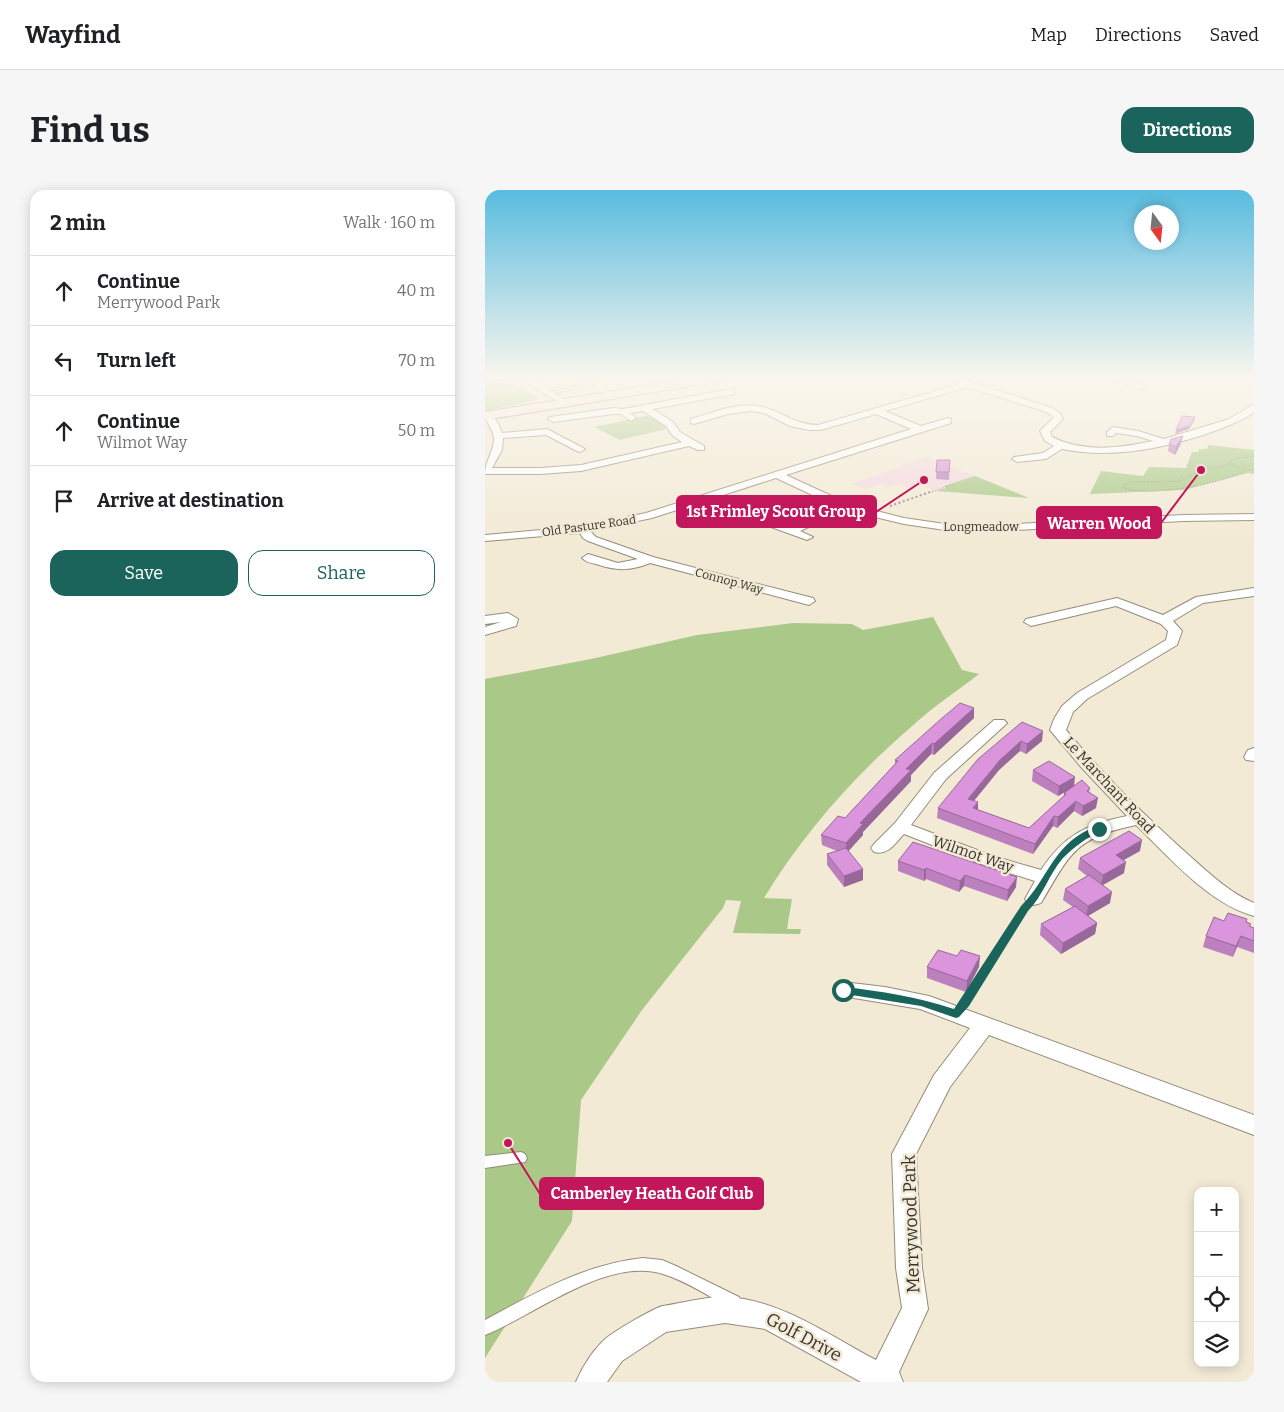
<!DOCTYPE html>
<meta charset="utf-8">
<style>
body{margin:0;font-family:Bitter,serif;background:#f6f6f6;color:#202124}
.controls{position:absolute;right:15px;bottom:15px;display:grid;overflow:hidden;border-radius:10px;box-shadow:0 2px 12px #0003}
.controls button{width:45px;height:45px;display:grid;place-items:center;padding:0;border:0;border-bottom:1px solid #e0e0e0;background:#fff;color:#202124;font:25px sans-serif}
.compass{position:absolute;left:649px;top:15px;width:45px;height:45px;border-radius:50%;background:#fff;box-shadow:0 2px 12px #0003;rotate:165deg}
.stop{position:absolute;width:15px;height:15px;margin:-11px;border:4px solid #1a645b;border-radius:50%;background:#fff}
.stop.end{background:#1a645b;border-color:#fff;box-shadow:0 1px 5px #0008}
.list{margin:0;padding:0;list-style:none}
h2{display:flex;justify-content:space-between;align-items:center;height:65px;margin:0;padding:0 20px;font-size:21px}
h2 small{font-size:16px;font-weight:400;color:#757577}
.list li{display:grid;grid-template-columns:32px 1fr auto;gap:15px;align-items:center;box-sizing:border-box;height:70px;padding:0 20px;border-top:1px solid #e0e0e0}
.list b{display:block;font-size:19px;white-space:nowrap}
.list p{margin:0;font-size:16px;white-space:nowrap;color:#757577}
.list em{font-size:16px;font-style:normal;color:#757577}
.actions{display:flex;gap:10px;padding:15px 20px}
.actions a{flex:1;padding:11px 0;border:1px solid #1a645b;border-radius:15px;text-align:center;font-size:18px;color:#1a645b}
.actions .main{background:#1a645b;color:#fff}
.icon{flex:none;width:28px;height:28px;fill:none;stroke:currentColor;stroke-width:2;stroke-linecap:round;stroke-linejoin:round}
.map{position:relative;flex:none;width:769px;height:1192px;overflow:hidden;border-radius:15px}
header{display:flex;align-items:center;gap:30px;box-sizing:border-box;height:70px;padding:0 25px;background:#fff;border-bottom:1px solid #e0e0e0}
header strong{font-size:24px}
nav{display:flex;gap:28px;margin-inline-start:auto;font-size:18px}
.intro{display:flex;align-items:center;justify-content:space-between;box-sizing:border-box;height:120px;padding:0 30px}
h1{margin:0;font-size:35px}
.button{padding:12px 22px;border-radius:15px;background:#1a645b;color:#fff;font-size:18px;font-weight:700}
main{display:flex;gap:30px;padding:0 30px}
aside{flex:1;background:#fff;border-radius:15px;box-shadow:0 2px 12px #0003}
.map>svg:first-child{display:block}
.commercial{fill:#f4d9df}
.built{fill:#eadfc4}
.green{fill:#aac988}
.lines{fill:none;stroke-linecap:round;stroke-linejoin:round}
.lane-casing{stroke:#948c7a;stroke-width:2}
.street-casing{stroke:#948c7a;stroke-width:2}
.secondary-casing{stroke:#948c7a;stroke-width:2}
.path-far2{stroke:#8d867a;stroke-width:1;stroke-dasharray:1 2;stroke-linecap:butt}
.path-far1{stroke:#8d867a;stroke-width:2;stroke-dasharray:2 2.5;stroke-linecap:butt}
.path{stroke:#8d867a;stroke-width:3;stroke-dasharray:3 4.5;stroke-linecap:butt}
.lane{fill:#fff;fill-rule:evenodd}
.street{fill:#fff;fill-rule:evenodd}
.secondary{fill:#ffe4e8;fill-rule:evenodd}
.wall{fill:#bb80bd}
.shaded-wall{fill:#99689a}
.building{fill:#da95dc;stroke:#99689a}
.route{fill:#1a645b}
.labels{text-anchor:middle;dominant-baseline:central;stroke-width:5;stroke-linejoin:round;paint-order:stroke}
.far-street-label{font-size:12px;fill:#37332c;stroke:#f3ead6}
.street-label{font-size:15px;fill:#37332c;stroke:#f3ead6}
.near-street-label{font-size:18px;fill:#37332c;stroke:#f3ead6}
.leader{fill:none;stroke:#c2185b;stroke-width:2}
.callout-dot{fill:#c2185b;stroke:#f3ead6;stroke-width:2}
.callout{fill:#c2185b;stroke:#c2185b;stroke-width:2}
.callout-label{font-size:16px;text-anchor:middle;font-weight:bold;fill:#fff}
</style>
<header>
<strong>Wayfind</strong>
<nav><a>Map</a><a>Directions</a><a>Saved</a></nav>
</header>
<div class="intro"><h1>Find us</h1><a class="button">Directions</a></div>
<main>
<aside>
<h2>2 min<small>Walk · 160 m</small></h2>
<ul class="list">
<li><svg class="icon" aria-label="ahead" viewBox="0 0 24 24"><path d="M12 20V5M6 11l6-6 6 6"/></svg><div><b>Continue</b><p>Merrywood Park</p></div><em>40 m</em></li>
<li><svg class="icon" aria-label="left" viewBox="0 0 24 24"><path d="M17 20v-9H6M10 6l-5 5 5 5"/></svg><div><b>Turn left</b></div><em>70 m</em></li>
<li><svg class="icon" aria-label="ahead" viewBox="0 0 24 24"><path d="M12 20V5M6 11l6-6 6 6"/></svg><div><b>Continue</b><p>Wilmot Way</p></div><em>50 m</em></li>
<li><svg class="icon" aria-label="arrive" viewBox="0 0 24 24"><path d="M6 21V4h12l-3 4 3 4H6"/></svg><div><b>Arrive at destination</b></div></li>
</ul>
<div class="actions"><a class="main">Save</a><a>Share</a></div>
</aside>
<div class="map">
<svg width="769" height="1192" viewBox="0 0 769 1192">
<rect width="100%" height="100%" fill="#f3ead6"/>
<!-- commercial -->
<path class="commercial" d="M442 267 490 286 544 308 451 301 436 295 425 299 414 294 404 297 397 294 380 299 367 294Z"/>
<!-- built -->
<path class="built" d="M49 186H190L176 190 139 192 86 205Z"/>
<!-- green -->
<path class="green" d="M0 186H17L26 190 25 193 51 206 53 210 0 221Z
M165 225 178 234 181 239 135 250 109 237Z
M723 255 769 260V284L763 283 699 300 605 304 616 281 658 286 664 277 701 278 707 262H713L714 259H722Z
M490 286 544 308 451 301 461 298 459 296Z
M448 427 477 480 494 484C471 502 446 518 425 538 368 587 318 644 279 708L307 709 302 739H316L315 744 248 743 256 711 241 710 238 718 157 820 96 910 87 1031 0 1168V489L106 469 212 445 308 433 367 434 378 440Z"/>
<g class="lines">
<defs>
<path id="lane" d="M85 186H91L109 194 66 204V202L102 194Z
M38 187 40 189 13 193 11 192Z
M36 962 40 964 42 968 40 972 0 978V966Z
M158 1068 177 1070 191 1076 254 1107 256 1112 254 1117 249 1119 244 1117C223 1106 201 1091 178 1084 122 1066 50 1125 0 1145V1130C50 1103 100 1074 158 1068Z"/>
<path id="street" d="M31 186H41L84 212 77 214Z
M455 186H467L567 218 575 223 578 229 565 242 567 247C599 263 634 258 668 251L652 246 631 243 628 246H622V242L628 237 653 241 679 249 744 229 769 214V222C759 230 747 234 735 239 686 257 629 270 577 259L561 269 532 272 527 269 529 267 558 263 569 256 560 251 555 241 568 228V226L561 222 483 197 400 221 436 236 463 228 466 229V233L301 285 364 314 419 328 460 334 496 336 698 325 769 324V330L698 331 496 342 460 340 419 334 361 320 315 341 328 347 322 350 286 337 284 335 290 332 305 337 351 316 291 288 167 328 105 341 111 347 168 367 328 408 330 411 324 415 165 373C146 381 131 381 111 374 106 373 101 372 97 368L103 364 133 373 153 369 103 351 98 348 95 343 0 351V345L99 336 161 323 426 239 391 224 336 240H324L305 236 279 223 266 221 243 224 209 234 206 233V229C227 223 251 212 274 216 295 220 310 235 333 235L475 194Z
M619 186H631L660 196 656 199Z
M246 199 249 200V204L168 219 188 232 195 242 219 256V260H213L204 256 96 281 55 284H0C0 271 8 263 9 250 9 239 0 233 0 224H6L13 233 17 243 62 239 100 259 95 262 92 261 61 245 18 248 17 260 7 278H55L96 275 197 252 188 246 181 236 158 221 145 223 151 228 146 231 136 224H128L68 232 63 229 65 227 128 218 138 219Z
M769 398V406L718 413 688 431 697 441 692 455 602 509 588 522 581 540C619 586 662 628 707 668 726 685 745 703 769 713V726C724 714 684 667 651 635 589 648 586 663 556 713L549 715 542 713 540 709 550 691 496 674 419 644C410 653 403 666 389 662L386 658 389 654 410 633 449 583 509 530H519L522 533 519 536 461 589 426 635 508 666 556 680C579 645 602 634 642 626L596 577 565 540 569 529 577 516 592 503 681 450 683 441 676 434 631 416 546 436 539 432 541 429 632 408 678 425 711 407Z
M23 423 33 429 31 436 0 445V437L16 432 0 434V426Z
M769 558V571L761 570 759 567 763 560Z
M358 792 400 797 444 806 769 925V945L504 845 465 897 431 964 437 1078 443 1119 414 1182 418 1192H376L280 1139 240 1133 181 1142 137 1171 122 1192H91C97 1178 106 1163 117 1152 125 1143 164 1121 177 1116 198 1113 221 1106 241 1107 294 1109 345 1146 391 1170L417 1118 411 1078 407 964 449 885 485 838 435 819 351 805 348 800 351 795Z"/>
<path id="secondary" d="M220 186H248L242 190 0 230V222Z"/>
</defs>
<!-- lane casing -->
<use href="#lane" class="lane-casing"/>
<!-- street casing -->
<use href="#street" class="street-casing"/>
<!-- secondary casing -->
<use href="#secondary" class="secondary-casing"/>
<!-- path-far2 -->
<path class="path-far2" d="M769 266 749 269 739 276 714 281 696 291 646 292 639 295V298C663 306 711 297 736 290 747 287 757 281 769 279
M742 274 762 279
M444 303 469 294"/>
<!-- path-far1 -->
<path class="path-far1" d="M405 316 448 301"/>
<!-- path -->
<path class="path" d="M481 811 540 719"/>
<!-- lane -->
<use href="#lane" class="lane"/>
<!-- street -->
<use href="#street" class="street"/>
<!-- secondary -->
<use href="#secondary" class="secondary"/>
</g>
<!-- wall -->
<path class="wall" d="M696 253 690 265 683 261 684 254Z
M452 270H465L464 290 451 289Z
M489 518V528L449 565 446 564 426 585V591L378 642V645L363 661 378 690 359 697 342 675V664L352 661 337 655 336 645 360 628 410 574V570Z
M537 532 557 551 541 564 535 561 514 580 489 611 493 620 544 638 579 606V603L583 600 573 606 547 591 548 580 589 596 605 598 604 603 611 618 597 626 589 621 572 638 568 636 548 664 452 628 453 618Z
M428 652 531 697 522 711 479 696 474 702 441 689 439 691 413 681V671Z
M655 661 639 670V683L618 695 625 713 603 726 612 733 610 744 576 764 555 745 556 734 588 717 578 710 580 699 602 686 593 679 595 668Z
M739 731 762 732 766 734 765 737 769 738V763L752 757 748 767 718 757 721 746Z
M472 766 494 777 481 802 442 788V777Z"/>
<!-- shaded-wall -->
<path class="shaded-wall" d="M710 227 709 231 704 239 690 244 691 240Z
M698 246 696 253 690 265 691 257Z
M489 518V528L449 565V554Z
M558 541 557 551 541 564 542 554Z
M536 551 535 561 514 580 482 619 483 609 515 570Z
M447 553 446 564 426 585V591L378 642V645L361 664V653L375 633 421 579Z
M590 587 589 597 573 606 574 596Z
M613 608 611 618 597 626 598 616Z
M591 611 589 621 572 638 573 627Z
M493 612V622L488 618Z
M569 626 568 636 548 664 550 654Z
M657 650 655 661 629 675 631 665Z
M641 672 639 683 616 696 618 685Z
M441 678V689L439 691V680Z
M378 679V690L359 697V686Z
M480 685 479 696 474 702 475 691Z
M532 687 531 697 522 711 523 700Z
M627 702 625 713 601 727 603 716Z
M612 733 610 744 576 764 578 753Z
M756 746 752 757 748 767 751 756Z
M495 766 494 777 481 802 482 791Z"/>
<!-- building -->
<path class="building" d="M697 226 710 227 705 236 691 240Z
M698 246 691 257 684 254 686 249Z
M452 270H465L464 282H451Z
M475 513 489 518 449 554 447 553 421 579 426 580 375 633 378 634 361 653 336 645 353 626 360 628 413 571 410 570 456 529Z
M537 532 558 541 542 554 536 551 515 570 483 609 493 612 488 618 544 638 581 604 579 603 597 590 605 598 602 601 613 608 598 616 591 611 573 627 569 626 550 654 453 618 493 569Z
M564 571 590 587 574 596 548 580Z
M644 641 657 650 631 665 641 672 618 685 595 668Z
M428 652 532 687 523 700 480 685 475 691 441 678 439 680 413 671Z
M361 658 378 679 359 686 342 664Z
M604 685 627 702 603 716 580 699Z
M590 716 612 733 578 753 556 734Z
M743 723 762 729 761 732 766 734 764 736 769 738V751L756 746 751 756 721 746 729 727 739 731Z
M453 760 472 766 476 760 495 766 482 791 442 777Z"/>
<!-- sky -->
<linearGradient id="sky" x2="0" y2="1"><stop stop-color="#59bce0"/><stop offset="0.53" stop-color="#faf6ed"/><stop offset="1" stop-color="#faf6ed" stop-opacity="0"/></linearGradient>
<rect width="769" height="353" fill="url(#sky)"/>
<!-- route -->
<path class="route" d="M614 636 617 637V641C602 647 589 657 578 668 564 684 558 706 543 721L484 816 474 827 471 828 436 816 354 803 353 800 358 797C396 801 432 807 469 819L536 716C564 689 569 649 614 636Z"/>
<g class="labels">
<!-- far-street labels -->
<g class="far-street-label">
<text transform="translate(104 336) rotate(-8)">Old Pasture Road</text>
<text x="496" y="337">Longmeadow</text>
<text transform="translate(244 391) rotate(15)">Connop Way</text>
</g>
<!-- street labels -->
<g class="street-label">
<text transform="translate(624 595) rotate(47)">Le Marchant Road</text>
<text transform="translate(488 664) rotate(19)">Wilmot Way</text>
</g>
<!-- near-street labels -->
<g class="near-street-label">
<text transform="translate(426 1034) rotate(-92)">Merrywood Park</text>
<text transform="translate(319 1147) rotate(28)">Golf Drive</text>
</g>
</g>
<!-- callouts -->
<path class="leader" d="M439 290L391 322M716 280L676 333M23 953L55 1004"/>
<g class="callout-dot">
<circle cx="439" cy="290" r="5"/>
<circle cx="716" cy="280" r="5"/>
<circle cx="23" cy="953" r="5"/>
</g>
<g class="callout">
<rect x="192" y="306" width="199" height="31" rx="5"/>
<rect x="552" y="317" width="124" height="31" rx="5"/>
<rect x="55" y="988" width="223" height="31" rx="5"/>
</g>
<g class="callout-label">
<text x="291" y="327">1st Frimley Scout Group</text>
<text x="614" y="339">Warren Wood</text>
<text x="167" y="1009">Camberley Heath Golf Club</text>
</g>
</svg>
<div class="controls">
<button>+</button>
<button>−</button>
<button><svg class="icon" aria-label="locate" viewBox="0 0 24 24"><circle cx="12" cy="12" r="6"/><path d="M12 2v4M12 18v4M2 12h4M18 12h4"/></svg></button>
<button><svg class="icon" aria-label="layers" viewBox="0 0 24 24"><path d="M12 4l9 5-9 5-9-5zM3 14l9 5 9-5"/></svg></button>
</div>
<svg class="compass" viewBox="-18 -18 36 36"><path d="M0-13l5 13h-10z" fill="#e53935"/><path d="M0 13l5-13h-10z" fill="#757577"/></svg>
<div class="stop" style="left:358px;top:800px"></div>
<div class="stop end" style="left:614px;top:639px"></div>
</div>
</main>
